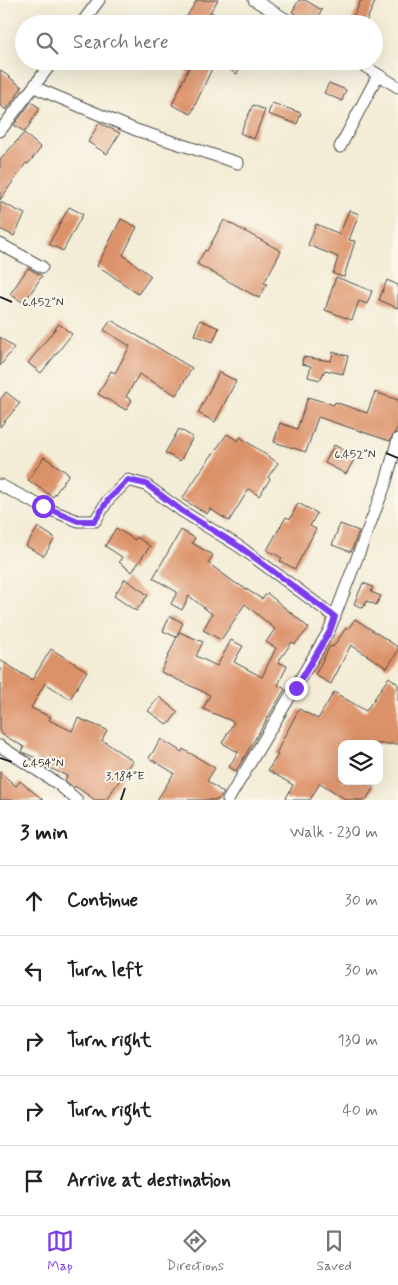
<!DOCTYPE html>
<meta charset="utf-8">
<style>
body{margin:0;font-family:Mynerve,sans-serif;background:#f6f6f6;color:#202124}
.controls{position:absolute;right:15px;bottom:15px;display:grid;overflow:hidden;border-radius:10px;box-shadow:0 5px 20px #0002}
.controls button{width:45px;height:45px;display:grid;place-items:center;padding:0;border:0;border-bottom:1px solid #e0e0e0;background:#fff;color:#202124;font:25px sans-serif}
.stop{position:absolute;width:15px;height:15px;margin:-11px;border:4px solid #7c3aed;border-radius:50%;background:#fff}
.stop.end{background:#7c3aed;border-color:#fff;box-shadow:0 1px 5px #0008}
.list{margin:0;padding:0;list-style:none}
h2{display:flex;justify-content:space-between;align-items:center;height:65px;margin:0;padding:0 20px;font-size:21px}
h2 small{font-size:16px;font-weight:400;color:#757577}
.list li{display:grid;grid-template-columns:32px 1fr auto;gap:15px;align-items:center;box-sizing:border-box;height:70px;padding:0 20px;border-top:1px solid #e0e0e0}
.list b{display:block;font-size:19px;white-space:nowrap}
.list em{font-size:16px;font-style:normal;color:#757577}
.icon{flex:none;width:28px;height:28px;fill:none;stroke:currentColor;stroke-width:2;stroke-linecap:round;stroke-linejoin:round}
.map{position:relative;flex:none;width:398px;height:800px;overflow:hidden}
.search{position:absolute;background:#fff;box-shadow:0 5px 20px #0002;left:15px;right:15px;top:15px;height:55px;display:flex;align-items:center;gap:12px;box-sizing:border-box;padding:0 18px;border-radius:28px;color:#757577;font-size:19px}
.sheet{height:415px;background:#fff}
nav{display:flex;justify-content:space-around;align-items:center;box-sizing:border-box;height:70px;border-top:1px solid #e0e0e0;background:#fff;font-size:14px;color:#757577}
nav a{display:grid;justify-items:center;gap:2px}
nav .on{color:#7c3aed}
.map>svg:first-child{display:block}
.building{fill:#dc9269}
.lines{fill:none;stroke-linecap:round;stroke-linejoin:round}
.street-casing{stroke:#494845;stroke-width:13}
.street{stroke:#fff;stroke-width:11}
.route{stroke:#7c3aed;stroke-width:6}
.ticks{fill:none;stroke:#2b2b2b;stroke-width:2}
.ticks-label{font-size:12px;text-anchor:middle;fill:#2b2b2b;stroke:#fbf7ec;stroke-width:4;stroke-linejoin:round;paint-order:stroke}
</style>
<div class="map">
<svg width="398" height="800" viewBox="0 0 398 800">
<rect width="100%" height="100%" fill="#fbf7ec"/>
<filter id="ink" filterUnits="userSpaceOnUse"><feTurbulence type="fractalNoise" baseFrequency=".02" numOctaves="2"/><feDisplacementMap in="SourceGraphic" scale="10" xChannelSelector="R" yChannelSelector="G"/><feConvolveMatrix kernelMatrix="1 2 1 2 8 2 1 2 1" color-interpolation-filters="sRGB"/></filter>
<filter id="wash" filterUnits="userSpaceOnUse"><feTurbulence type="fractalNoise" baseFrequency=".0096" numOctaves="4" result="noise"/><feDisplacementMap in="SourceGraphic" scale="20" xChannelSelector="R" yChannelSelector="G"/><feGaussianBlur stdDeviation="1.12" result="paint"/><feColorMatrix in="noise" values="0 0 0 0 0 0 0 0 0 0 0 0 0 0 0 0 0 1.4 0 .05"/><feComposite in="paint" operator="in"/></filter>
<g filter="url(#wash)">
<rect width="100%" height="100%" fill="#f3ecd6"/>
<g id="blocks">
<!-- building -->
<path class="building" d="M197 0H218L210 12 231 24H182Z
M299 0H305L322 10 314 24 292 12Z
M361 0H376L365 24H350Z
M192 61H243L237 74 215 62 191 114 172 105Z
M0 70 22 87 17 94H18L6 110 0 105Z
M329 83 346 90 342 101 324 93Z
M31 102 40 108 25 132 14 125Z
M272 103 301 113 297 124 268 114Z
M253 105 265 110 254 139 240 133Z
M99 123 120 133 107 154 88 142Z
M24 133 41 148 28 164 26 163 0 200V160Z
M0 202 25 214 14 236 0 229Z
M69 207 83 214 63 251 49 244Z
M349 210 359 214 349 240 355 241 344 277 333 274 338 257 308 245 316 224 340 234Z
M121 219 137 227 123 255 151 276 138 294 107 272 97 266Z
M224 220 281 251 264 283 267 284 259 298 197 264 205 250 207 251Z
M28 268 42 276 24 303 10 294Z
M336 277 372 291 367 304 359 301 352 320 325 310Z
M387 280 398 285V308L379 300Z
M111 320 192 368 176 395 139 374 126 397 132 400 126 410 98 394 111 371 115 373 130 346 104 330Z
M200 320 219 328 213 342 194 335Z
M59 324 72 334 41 373 28 363Z
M0 337 14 348 0 366Z
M333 352 348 356 343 374 325 370 320 380 308 377 311 366 302 364 303 357 331 361Z
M219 372 236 381 215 422 198 413Z
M6 392 20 403 0 427V400Z
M375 392 398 400V427L390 441 318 417 306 452 274 442 280 423 297 429 308 397 334 405 335 402 367 413Z
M179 429 193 437 180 461 165 453Z
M227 434 238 441 240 437 278 463 268 477 270 479 259 496 249 489 229 521 210 509 207 514 182 499 202 469Z
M334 445 356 456 346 474 325 463Z
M44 457 69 474 53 497 28 480Z
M298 503 317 513 310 526 316 529 295 569 280 561 282 558 267 550 286 517 290 519Z
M340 524 359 531 351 552 332 545Z
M38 527 55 538 44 556 26 546Z
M116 528 135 540 137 537 150 546 132 572 119 562 122 557 105 546Z
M181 530 195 538 192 543 213 555 208 563 238 585V584L262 599 267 593 309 628 295 644 292 642 278 662 287 666 278 685 285 689 236 771 229 767 238 752 222 743 234 722 203 709 210 695 161 672 179 632 203 642 196 656 217 666 231 640 243 646 234 662 262 677 276 648 266 642 275 629 245 604 221 640 203 630 212 614 189 596 182 610 171 604 177 592 153 578Z
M125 579 148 595 136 611 114 596Z
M363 583 373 587 371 592 381 596 376 605 367 601 363 608 354 604Z
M170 616 183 623 176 637 163 631Z
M355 619 398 647V651L387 668 351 645 331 684 315 675 330 646 333 647 346 628 348 629Z
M51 649 87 671 70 699 45 683 31 708 51 717 49 720 72 731 78 718 107 730 102 740 133 761 106 800H95L75 786 74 788 65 780 67 776 41 764 35 760 36 758 22 752 24 747 0 733V660L32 680Z
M389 677 398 684V744H342V781H365L374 787 366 800H347L320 783 310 800H285L293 785 268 770 278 755 276 754 283 739 299 709 318 719 334 692 366 711Z
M159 697 178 712 168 725 148 711Z
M161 739 182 752 183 749 215 768 207 781 224 793 218 800H157L174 773 149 758Z
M0 772 16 786 20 781 43 800H0Z"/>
</g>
</g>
<g filter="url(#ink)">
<use href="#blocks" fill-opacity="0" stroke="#494845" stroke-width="1"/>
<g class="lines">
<defs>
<path id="street" d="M254 0 294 24
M81 24 99 0
M356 61 398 87
M34 87 136 130 238 163
M0 131 53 61
M340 147 378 75
M0 244 42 267
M0 485 43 507 78 521H95L108 500 128 480 146 485 182 511 240 547 335 617
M0 746 58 784 77 800
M228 800 329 631 385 485 398 439"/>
</defs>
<!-- street casing -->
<use href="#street" class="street-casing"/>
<!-- street -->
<use href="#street" class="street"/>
</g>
</g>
<g class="lines" filter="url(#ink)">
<!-- route -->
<path class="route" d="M43 506 78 521H95L108 500 128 480 146 484 182 511 240 547 335 617 330 631 296 688"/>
</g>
<!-- ticks -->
<path class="ticks" d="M0 297 12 302M386 453 398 458M0 758 12 762M121 800 125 788"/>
<g class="ticks-label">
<text x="43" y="306">6.452°N</text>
<text x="355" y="458">6.452°N</text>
<text x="43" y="767">6.454°N</text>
<text x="125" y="780">3.184°E</text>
</g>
</svg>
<div class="controls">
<button><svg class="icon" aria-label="layers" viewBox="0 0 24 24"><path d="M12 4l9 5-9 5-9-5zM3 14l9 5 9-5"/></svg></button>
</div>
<div class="stop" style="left:43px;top:506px"></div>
<div class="stop end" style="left:296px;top:688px"></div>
<div class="search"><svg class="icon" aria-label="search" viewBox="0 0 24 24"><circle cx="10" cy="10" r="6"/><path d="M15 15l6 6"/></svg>Search here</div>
</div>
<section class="sheet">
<h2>3 min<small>Walk · 230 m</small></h2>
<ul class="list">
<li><svg class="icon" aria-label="ahead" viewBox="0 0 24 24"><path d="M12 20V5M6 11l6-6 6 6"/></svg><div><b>Continue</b></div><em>30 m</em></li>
<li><svg class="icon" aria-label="left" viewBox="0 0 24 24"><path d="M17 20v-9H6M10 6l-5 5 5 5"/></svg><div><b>Turn left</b></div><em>30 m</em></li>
<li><svg class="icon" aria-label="right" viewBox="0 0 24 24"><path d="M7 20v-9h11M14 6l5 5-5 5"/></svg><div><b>Turn right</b></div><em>130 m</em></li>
<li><svg class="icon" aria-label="right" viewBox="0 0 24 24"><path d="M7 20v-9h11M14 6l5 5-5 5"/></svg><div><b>Turn right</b></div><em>40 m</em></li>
<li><svg class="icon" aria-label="arrive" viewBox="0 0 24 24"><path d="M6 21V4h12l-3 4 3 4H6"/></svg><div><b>Arrive at destination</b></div></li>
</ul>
</section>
<nav>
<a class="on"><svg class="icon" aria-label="map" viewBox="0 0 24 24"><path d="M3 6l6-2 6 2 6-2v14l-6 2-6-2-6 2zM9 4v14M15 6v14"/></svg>Map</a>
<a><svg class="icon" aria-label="directions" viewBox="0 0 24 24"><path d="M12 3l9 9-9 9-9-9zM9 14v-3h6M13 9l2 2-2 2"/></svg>Directions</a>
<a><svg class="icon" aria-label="saved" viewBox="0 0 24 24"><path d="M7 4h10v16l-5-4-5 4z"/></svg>Saved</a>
</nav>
